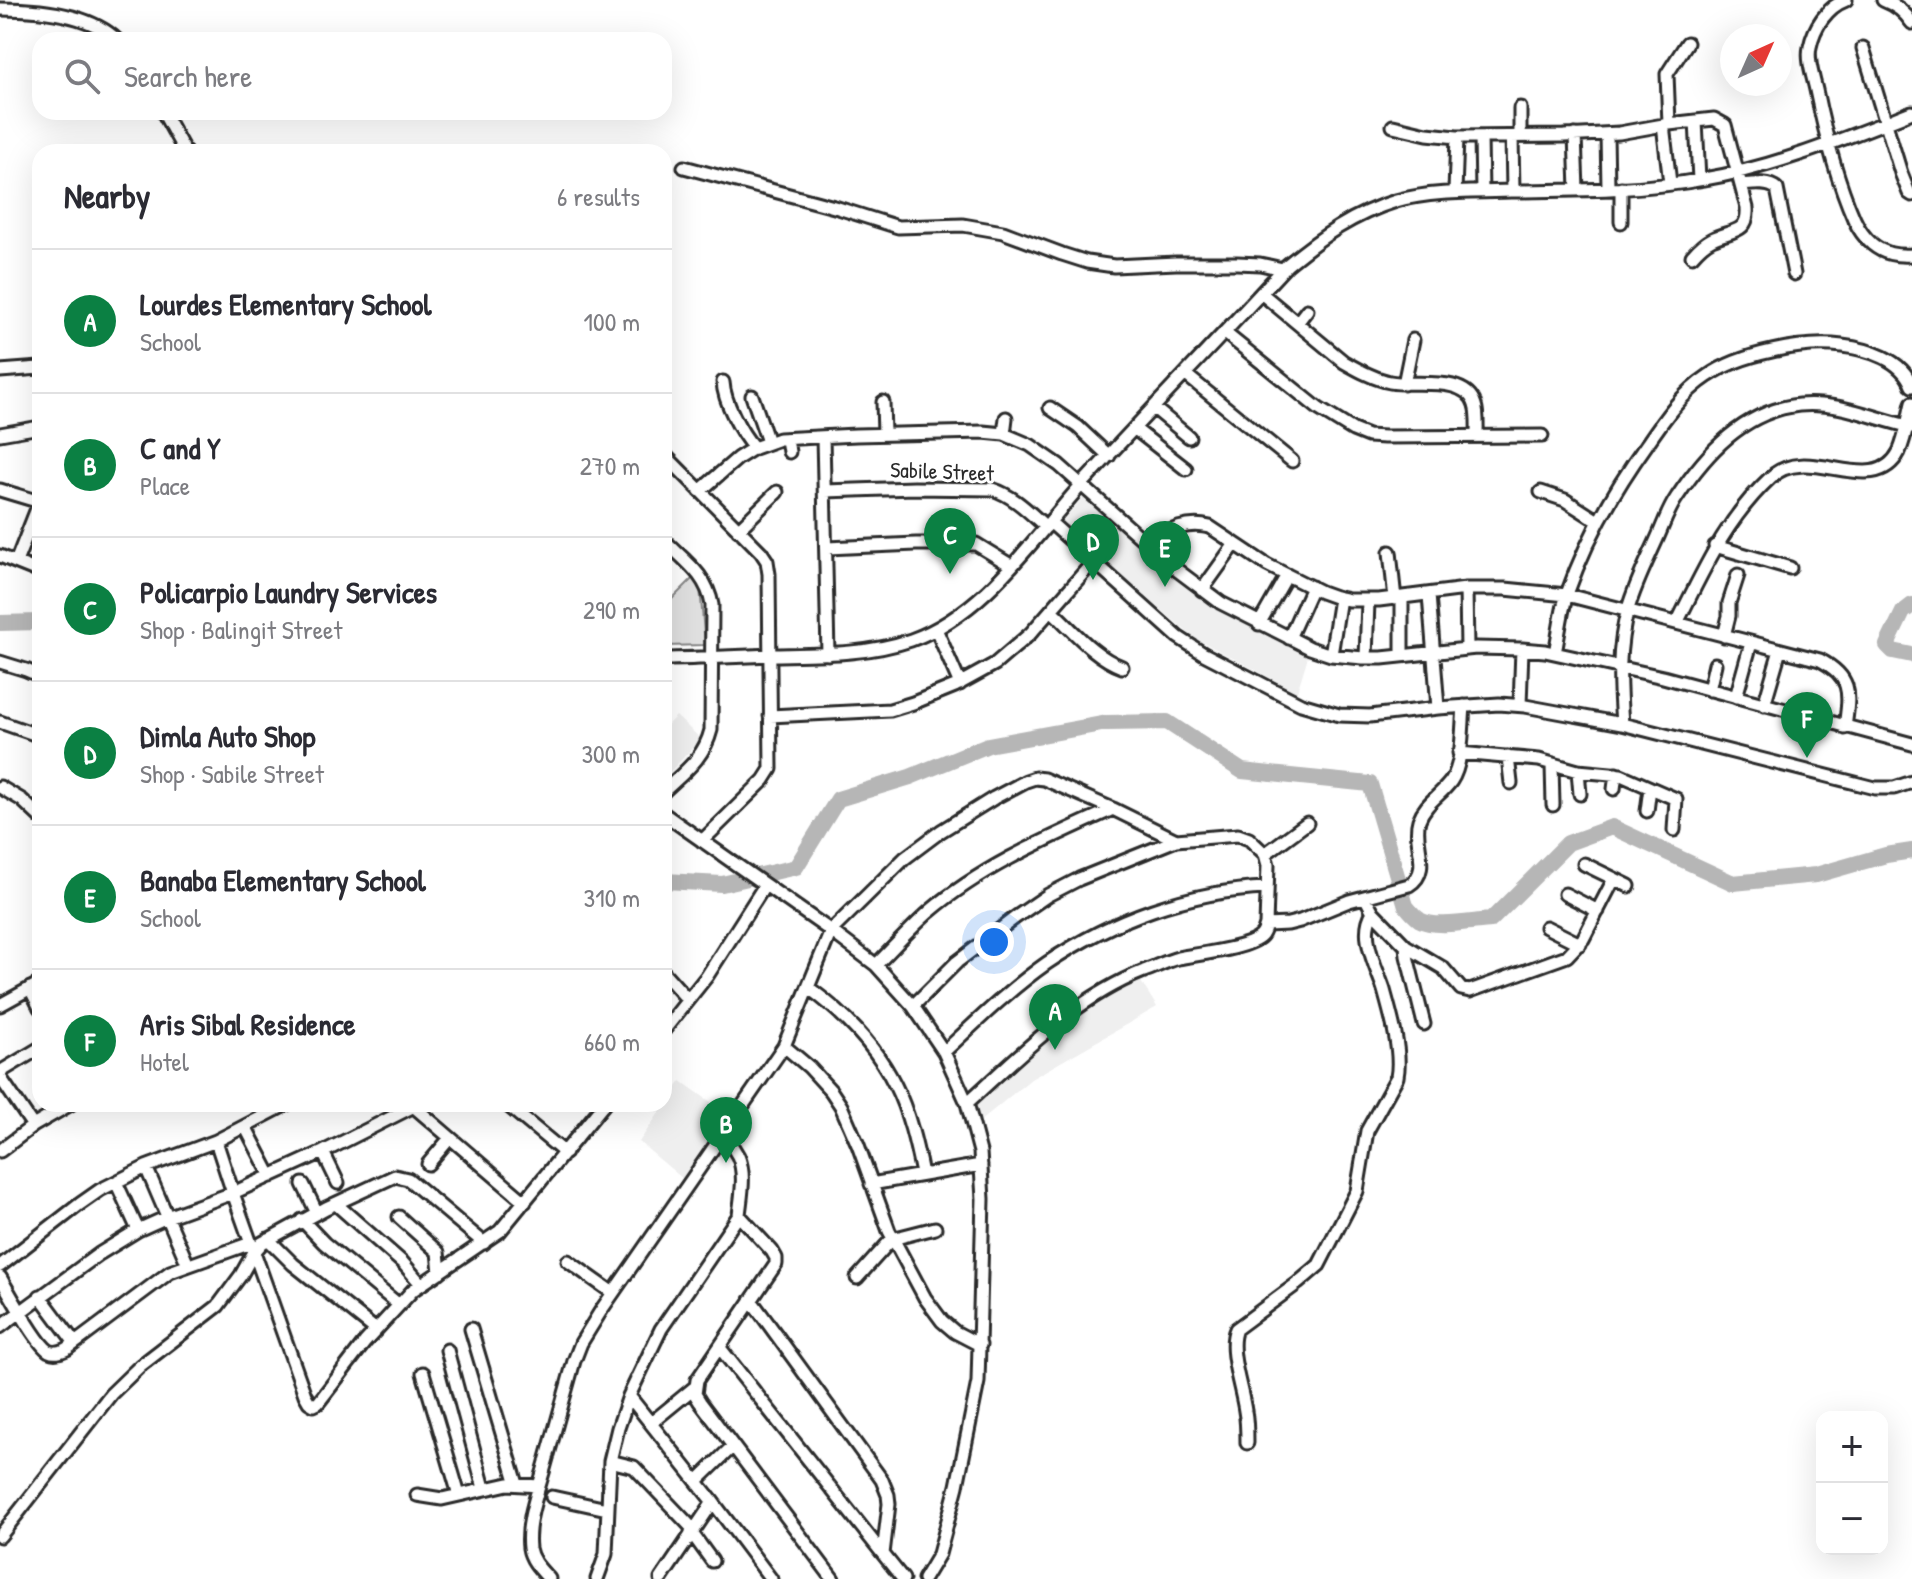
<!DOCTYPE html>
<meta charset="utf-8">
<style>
body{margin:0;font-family:"Patrick Hand",sans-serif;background:#f2f2f3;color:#2b2b33}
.controls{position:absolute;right:24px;bottom:24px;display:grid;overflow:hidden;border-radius:16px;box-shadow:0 8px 32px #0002}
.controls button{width:72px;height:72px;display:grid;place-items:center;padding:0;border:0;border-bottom:2px solid #e1e1e2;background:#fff;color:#2b2b33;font:40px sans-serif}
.compass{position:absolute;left:1720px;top:24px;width:72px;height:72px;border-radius:50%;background:#fff;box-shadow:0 8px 32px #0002;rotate:45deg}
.you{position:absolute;left:994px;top:942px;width:28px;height:28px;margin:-20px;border:6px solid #fff;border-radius:50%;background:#1a73e8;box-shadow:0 0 0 12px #1a73e833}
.badge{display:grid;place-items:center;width:52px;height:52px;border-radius:50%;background:#0b8043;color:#fff;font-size:26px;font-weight:700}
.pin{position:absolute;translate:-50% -66px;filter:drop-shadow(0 2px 4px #0008)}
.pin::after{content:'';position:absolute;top:42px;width:28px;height:24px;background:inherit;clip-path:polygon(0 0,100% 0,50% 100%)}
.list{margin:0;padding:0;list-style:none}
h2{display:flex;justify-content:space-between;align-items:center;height:104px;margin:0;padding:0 32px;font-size:34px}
h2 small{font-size:26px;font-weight:400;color:#7c7c81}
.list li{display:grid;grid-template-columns:52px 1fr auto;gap:24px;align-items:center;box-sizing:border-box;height:144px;padding:0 32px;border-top:2px solid #e1e1e2}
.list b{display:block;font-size:30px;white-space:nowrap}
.list p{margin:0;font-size:26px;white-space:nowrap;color:#7c7c81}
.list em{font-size:26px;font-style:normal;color:#7c7c81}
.icon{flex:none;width:44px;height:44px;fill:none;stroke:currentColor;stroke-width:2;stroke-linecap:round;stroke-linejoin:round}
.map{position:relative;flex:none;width:1912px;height:1579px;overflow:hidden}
.search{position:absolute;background:#fff;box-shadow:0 8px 32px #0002;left:32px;top:32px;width:640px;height:88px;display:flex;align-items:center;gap:20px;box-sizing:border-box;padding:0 28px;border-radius:24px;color:#7c7c81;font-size:30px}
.panel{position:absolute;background:#fff;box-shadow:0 8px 32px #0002;left:32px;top:144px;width:640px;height:968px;border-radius:24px}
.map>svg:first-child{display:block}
.built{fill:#efefef}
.green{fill:#e0e0e0;stroke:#868686;stroke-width:2}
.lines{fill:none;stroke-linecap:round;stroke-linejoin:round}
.river{stroke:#b6b6b6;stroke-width:16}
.minor-casing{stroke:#2b2b2b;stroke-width:17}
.minor{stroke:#fff;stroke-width:11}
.labels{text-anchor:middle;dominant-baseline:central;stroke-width:6;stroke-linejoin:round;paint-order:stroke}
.street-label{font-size:22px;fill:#2b2b2b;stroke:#fff}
</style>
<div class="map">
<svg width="1912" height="1579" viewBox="0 0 1912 1579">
<rect width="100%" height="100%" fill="#fff"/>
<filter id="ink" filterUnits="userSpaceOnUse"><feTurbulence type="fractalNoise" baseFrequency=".0125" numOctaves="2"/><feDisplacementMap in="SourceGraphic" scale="16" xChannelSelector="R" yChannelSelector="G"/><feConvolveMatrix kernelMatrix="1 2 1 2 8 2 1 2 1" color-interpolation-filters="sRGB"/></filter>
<g filter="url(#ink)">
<!-- built -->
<path class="built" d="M1087 493 1179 576 1309 653 1297 692 1193 637 1061 523Z
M676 716 701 739 664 778V725L666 726Z
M1138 977 1157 1007 1031 1079 979 1122 974 1103 1061 1022Z
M681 1081 728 1114 683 1179 639 1142Z"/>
<!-- green -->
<path class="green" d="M693 578 700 587 705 645 664 646V607Z"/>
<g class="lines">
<!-- river -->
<path class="river" d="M1912 605 1903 612 1887 645 1893 651 1912 655
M0 623 40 622
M664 881 722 884 796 867 838 799 910 777 988 745 1107 723 1167 722 1242 771 1370 784 1406 906C1410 911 1414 916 1420 920 1435 929 1473 921 1491 920L1568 843 1612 827 1733 883 1816 875 1886 855 1912 851"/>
<defs>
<path id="minor" d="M1846 0C1827 7 1814 27 1810 47 1807 60 1813 76 1816 90 1825 134 1836 178 1854 219 1858 228 1865 238 1872 244 1884 254 1896 256 1912 255
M1883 0C1896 5 1905 12 1912 23
M0 9C36 9 89 13 117 40
M1863 48 1901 173 1909 193 1912 195
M163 112 185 152
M1696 121 1699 180
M1669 124 1667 74 1687 43
M1663 125 1670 183
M1393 126 1427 134 1457 137 1564 136 1619 133 1669 124 1714 119 1725 125 1747 208C1749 234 1730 230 1712 239 1704 243 1698 249 1692 256
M1607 134 1608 188
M1575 135 1577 190
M1520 136V108
M1481 137 1482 192
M1512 137 1513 191
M684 167 838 208 898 227 963 225 1003 232 1062 254 1087 262 1114 266 1176 263H1237L1260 264 1283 269
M1741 185C1752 184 1768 181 1777 189L1794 274
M1455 192 1457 137
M1621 222V188
M1261 293 1344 362C1358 370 1374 379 1390 382 1414 387 1466 374 1475 405 1478 414 1477 427 1477 436
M1297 323 1307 310
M1225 333 1319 409 1353 430 1368 436 1384 437 1542 436
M0 371 40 368
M1186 375 1292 461
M723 382C724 402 741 433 754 448
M1404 384 1413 340
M752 396 768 442
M883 402 884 434
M1050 408 1078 427 1109 456
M1154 408 1189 437
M1135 429 1186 469
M0 434 40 427
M1004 434 1006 418
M823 437 828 654
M787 439 789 452
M664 454 761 552 767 561 769 574 771 769 764 780 702 841
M0 490 40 502
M700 491 738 458 754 448 779 439 856 435 983 432 1004 434 1030 445 1059 465 1177 570 1221 603 1310 648 1331 655 1363 658H1382L1476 648 1522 649 1545 651 1663 677 1912 744
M825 491 914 488 992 489C1014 496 1029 512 1046 527
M1541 492 1565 500 1598 521
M1050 522 1178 637 1204 654 1301 704 1339 715 1370 716 1438 708 1499 704 1525 706 1622 724 1875 788H1894L1912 782
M738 530 777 492
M664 540C685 561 707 575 712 605L711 730C704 758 684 772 664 791
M1148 542C1169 531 1186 521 1210 527L1267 565 1321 592 1335 597 1349 600H1379L1466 589H1505L1567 595 1820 660C1854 678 1849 695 1845 728
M1715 546 1790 568
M827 548 916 544H976L1012 566
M1390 552 1395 599
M0 556 40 572
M16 562 40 501
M1466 589 1467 649
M1202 590 1235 544
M1429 595 1438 708
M1402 598V655
M1051 610C1072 629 1094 657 1122 667
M1677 623C1704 569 1726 519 1771 477 1808 442 1874 500 1899 452 1906 437 1908 419 1912 403
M1259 624 1287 575
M936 629 960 684
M1724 636 1729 616V603L1738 575
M1289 638 1312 587
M1555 653C1559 634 1561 612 1567 594 1586 540 1614 490 1647 444 1664 419 1682 393 1708 376 1740 354 1803 341 1842 346 1868 349 1902 359 1912 386
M1331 655 1340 598
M1366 658 1368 601
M664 659C700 659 737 656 773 655 819 654 867 655 911 640 986 613 1033 538 1084 482 1151 409 1220 338 1287 265 1321 237 1353 214 1396 201 1430 191 1476 192 1511 191 1575 190 1641 191 1704 179 1776 167 1845 138 1912 112
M0 662 26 670 40 676
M1709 690 1715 664
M1736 697 1751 643
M1520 705 1522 649
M1764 705 1780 650
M770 716 890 710 913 703 955 686 995 664 1030 634 1093 562
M0 722 40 736
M1622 724C1619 684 1617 648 1628 609 1635 585 1646 563 1656 541 1663 526 1668 510 1677 497 1706 453 1744 411 1799 405 1838 401 1875 419 1912 427
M1459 753 1539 760 1578 771 1621 775 1676 799 1674 830
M1508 757 1511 783
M1552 765 1553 805
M1578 771 1580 794
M0 787 22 800 40 817
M1614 789 1616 774
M1647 811 1650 788
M664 814 831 931 876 965 913 1006 944 1052 967 1103 980 1152 983 1199 978 1382 957 1486 939 1554 924 1579
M1265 854 1307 823
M1584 864 1629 886
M1565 894 1598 911
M1365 897 1373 912 1406 946 1443 968 1461 989 1470 991 1567 956 1583 939 1614 879
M1546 927 1580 944
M1406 946 1407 956 1424 1024
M876 965C893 948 910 929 929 912 983 866 1049 838 1113 809
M664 973 688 1000
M30 988 40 1008
M809 988C843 1013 876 1046 895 1085 909 1113 916 1144 922 1174
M0 1005 40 983
M913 1006 957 962 1016 917 1048 895 1079 879 1176 840
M664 1030 707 976 765 885
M784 1046 809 1067 831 1091 841 1106 858 1145 889 1231 925 1298 942 1321 955 1332 980 1345
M944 1052C977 1021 1010 989 1047 963 1112 919 1189 891 1267 888
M0 1072 40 1048
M0 1077 33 1126
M967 1103C1021 1054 1075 998 1144 971 1155 967 1167 961 1178 958 1197 954 1249 949 1261 936 1264 933 1265 928 1266 925L1288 924 1300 921 1349 901 1409 885C1433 870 1412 843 1419 820 1425 803 1441 795 1451 781 1463 764 1462 727 1464 706
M411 1104 525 1202
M506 1104 565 1153
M519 1115 527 1104
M245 1126 271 1176
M724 1134C729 1141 734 1149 738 1156 746 1174 741 1196 739 1215L772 1251 776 1258V1264L697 1380 695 1394 700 1402 833 1579
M216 1141 233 1193 305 1395 309 1402 314 1405 318 1403 365 1342 413 1290 500 1231 604 1104
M0 1151 33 1126 71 1104
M323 1152 338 1183
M428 1164 450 1138
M146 1167 188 1265
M116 1182 138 1230
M303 1184 317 1213
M871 1184 981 1165
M336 1204 403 1263 421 1284
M399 1217 438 1252 440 1272
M302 1220 324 1243 399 1305
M268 1239 293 1264 376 1330
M568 1261 613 1293
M0 1266 80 1204 100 1190 146 1167 216 1141 287 1104
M0 1277C9 1292 36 1343 49 1351 55 1354 61 1352 67 1349L170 1272 251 1243
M857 1278 892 1239 935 1228
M40 1296 75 1343
M751 1300 882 1480 888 1495 889 1504 883 1554 903 1579
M0 1327 99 1254 138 1230 167 1217 233 1193 323 1152 414 1106
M471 1329 517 1484
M720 1348 883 1554
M447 1350 484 1488
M423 1373 459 1495
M629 1396 713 1502 661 1579
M651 1423 695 1387
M1247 1443C1247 1432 1247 1421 1245 1411 1242 1388 1227 1349 1236 1329L1298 1283 1319 1265 1357 1191 1367 1131 1397 1077C1402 1053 1391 1015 1384 990 1377 968 1358 935 1373 912
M610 1461 634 1467 693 1529
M697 1481 733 1446
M417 1495 442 1499 508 1484 539 1486
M552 1497 607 1509
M713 1502 771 1579
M691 1532 712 1561
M0 1536 111 1394 140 1366 218 1306 241 1275 254 1252 262 1243 326 1208 395 1176 408 1179 484 1243
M549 1579C541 1570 531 1561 529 1548 526 1523 537 1494 544 1469 554 1433 564 1397 574 1361L581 1343 602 1309 784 1046 831 931 905 858 941 831 994 798 1026 781 1035 778 1044 779 1113 809 1176 840 1238 835 1249 839 1265 854 1268 865 1266 925
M597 1579 606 1554 610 1461 618 1428 629 1396 661 1329 739 1215"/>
</defs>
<!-- minor casing -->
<use href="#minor" class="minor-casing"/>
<!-- minor -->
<use href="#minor" class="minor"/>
</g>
</g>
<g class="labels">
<!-- street labels -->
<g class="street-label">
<text transform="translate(942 471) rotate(2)">Sabile Street</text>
</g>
</g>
</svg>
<div class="controls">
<button>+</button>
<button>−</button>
</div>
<svg class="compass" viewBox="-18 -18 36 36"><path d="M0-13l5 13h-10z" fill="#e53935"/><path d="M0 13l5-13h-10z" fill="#7c7c81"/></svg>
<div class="you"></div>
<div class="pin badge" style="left:1055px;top:1050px">A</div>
<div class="pin badge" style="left:726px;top:1163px">B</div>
<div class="pin badge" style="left:950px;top:574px">C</div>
<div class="pin badge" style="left:1093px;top:580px">D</div>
<div class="pin badge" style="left:1165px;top:587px">E</div>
<div class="pin badge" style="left:1807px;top:758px">F</div>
<div class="search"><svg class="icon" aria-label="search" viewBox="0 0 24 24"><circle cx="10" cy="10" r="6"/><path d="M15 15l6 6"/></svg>Search here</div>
<section class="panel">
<h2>Nearby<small>6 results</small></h2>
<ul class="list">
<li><span class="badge">A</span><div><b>Lourdes Elementary School</b><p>School</p></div><em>100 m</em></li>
<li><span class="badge">B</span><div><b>C and Y</b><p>Place</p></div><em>270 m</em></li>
<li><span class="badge">C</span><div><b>Policarpio Laundry Services</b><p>Shop · Balingit Street</p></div><em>290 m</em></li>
<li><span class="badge">D</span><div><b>Dimla Auto Shop</b><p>Shop · Sabile Street</p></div><em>300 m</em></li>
<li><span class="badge">E</span><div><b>Banaba Elementary School</b><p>School</p></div><em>310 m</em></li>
<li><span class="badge">F</span><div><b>Aris Sibal Residence</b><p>Hotel</p></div><em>660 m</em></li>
</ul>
</section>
</div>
